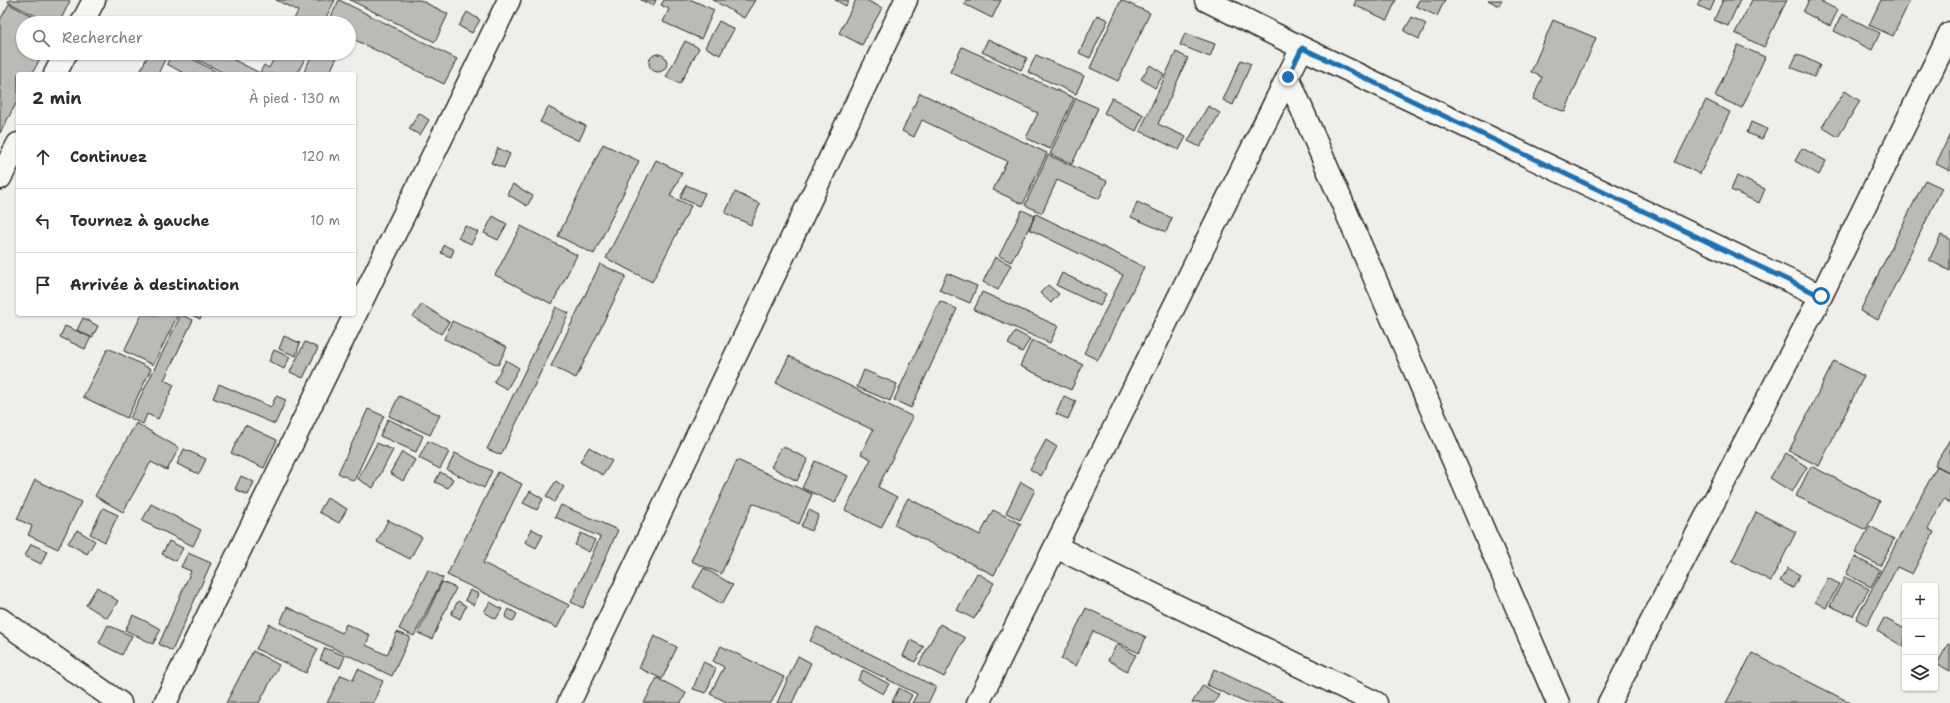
<!DOCTYPE html>
<html lang="fr">
<meta charset="utf-8">
<style>
body{margin:0;font-family:"Shantell Sans",sans-serif;background:#f7f7f7;color:#2b2b33}
.controls{position:absolute;right:12px;bottom:12px;display:grid;overflow:hidden;border-radius:4px;box-shadow:0 1px 3px #0004}
.controls button{width:36px;height:36px;display:grid;place-items:center;padding:0;border:0;border-bottom:1px solid #e1e1e2;background:#fff;color:#2b2b33;font:20px sans-serif}
.stop{position:absolute;width:12px;height:12px;margin:-9px;border:3px solid #1f6fb2;border-radius:50%;background:#fff}
.stop.end{background:#1f6fb2;border-color:#fff;box-shadow:0 1px 4px #0008}
.list{margin:0;padding:0;list-style:none}
h2{display:flex;justify-content:space-between;align-items:center;height:52px;margin:0;padding:0 16px;font-size:17px}
h2 small{font-size:13px;font-weight:400;color:#7c7c81}
.list li{display:grid;grid-template-columns:26px 1fr auto;gap:12px;align-items:center;box-sizing:border-box;height:64px;padding:0 16px;border-top:1px solid #e1e1e2}
.list b{display:block;font-size:15px;white-space:nowrap}
.list em{font-size:13px;font-style:normal;color:#7c7c81}
.icon{flex:none;width:22px;height:22px;fill:none;stroke:currentColor;stroke-width:2;stroke-linecap:round;stroke-linejoin:round}
.map{position:relative;flex:none;width:1950px;height:703px;overflow:hidden}
.search{position:absolute;background:#fff;box-shadow:0 1px 3px #0004;left:16px;top:16px;width:340px;height:44px;display:flex;align-items:center;gap:10px;box-sizing:border-box;padding:0 14px;border-radius:22px;color:#7c7c81;font-size:15px}
.panel{position:absolute;background:#fff;box-shadow:0 1px 3px #0004;left:16px;top:72px;width:340px;height:244px;border-radius:4px}
.map>svg:first-child{display:block}
.building{fill:#babab7;stroke:#2b2b2b}
.lines{fill:none;stroke-linecap:round;stroke-linejoin:round}
.street-casing{stroke:#2b2b2b;stroke-width:25}
.street{stroke:#f6f6f2;stroke-width:22}
.route{stroke:#1f6fb2;stroke-width:5}
</style>
<div class="map">
<svg width="1950" height="703" viewBox="0 0 1950 703">
<rect width="100%" height="100%" fill="#eeeeea"/>
<filter id="ink" filterUnits="userSpaceOnUse"><feTurbulence type="fractalNoise" baseFrequency=".025" numOctaves="2"/><feDisplacementMap in="SourceGraphic" scale="8" xChannelSelector="R" yChannelSelector="G"/><feConvolveMatrix kernelMatrix="1 2 1 2 8 2 1 2 1" color-interpolation-filters="sRGB"/></filter>
<g filter="url(#ink)">
<!-- building -->
<path class="building" d="M9 0H68L70 1 59 23H50L8 2Z
M276 0H335L323 23H292L298 11Z
M339 0 457 59 444 84 349 37V23H328Z
M350 0H420L448 14 435 42Z
M641 0H656L653 6Z
M664 0H692L714 10 701 39 663 22 669 9 661 5Z
M713 0H755L744 18Z
M835 0H849L846 6Z
M856 0H866L882 8 862 45 839 33Z
M966 0H1001L992 18 964 4Z
M1121 0 1150 13 1118 81 1090 68Z
M1356 0H1396L1387 20 1354 5Z
M1419 0H1445L1437 16 1416 6Z
M1488 0H1502L1499 6Z
M1700 0H1715L1710 11 1697 5Z
M1723 0H1740L1728 26 1714 20Z
M1752 0H1787L1764 47 1735 33Z
M1809 0H1818L1838 10 1830 26 1803 12Z
M1881 0H1910L1893 36 1869 25Z
M9 4 45 23H23V53H43L32 74H18V100L0 133V20Z
M467 12 480 20 472 33 459 26Z
M1842 14 1880 33 1872 50 1834 31Z
M1097 15 1108 20 1090 58 1079 53Z
M1412 17 1426 24 1419 39 1404 31Z
M1553 20 1596 38 1565 112 1533 99 1542 77 1531 72Z
M719 21 734 29 720 55 705 47Z
M1185 33 1215 44 1210 57 1180 45Z
M988 39 1027 58 1021 70 982 52Z
M685 41 699 48 680 84 666 77Z
M1738 45 1765 57 1742 108 1715 96Z
M962 47 1074 98 1050 149 1026 138 1038 113 950 72Z
M1176 52 1188 58 1158 124 1186 137 1179 150 1140 131Z
M149 53H168L158 74H139Z
M172 53H181L220 74H185L167 64Z
M200 53H220L260 73 264 65 269 68 277 53H308L297 74H226L196 59Z
M313 53H339L329 74H303Z
M649 63a9 9 0 1 1 18 0a9 9 0 1 1-18 0Z
M1797 54 1820 65 1814 77 1791 67Z
M1036 55 1084 76 1076 94 1028 72Z
M1241 60 1251 64 1233 105 1223 100Z
M1150 65 1164 74 1155 88 1141 79Z
M1845 91 1860 101 1838 137 1822 127Z
M920 93 1047 153 1023 204 993 190 1007 161 922 120 914 137 902 131Z
M1076 98 1098 108 1072 164 1050 154Z
M1112 98 1144 115 1136 131 1104 113Z
M1706 100 1730 112 1700 174 1675 162Z
M1208 106 1220 113 1200 147 1188 141Z
M548 107 586 126 579 141 540 122Z
M419 113 429 120 420 135 409 129Z
M1751 122 1767 129 1762 139 1747 133Z
M1950 134V171L1936 164Z
M603 144 639 161 594 254 558 236Z
M498 148 510 154 504 168 491 163Z
M1802 148 1826 161 1819 175 1795 161Z
M1048 155 1107 181 1099 199 1057 180 1042 213 1025 205Z
M656 160 682 173 670 196 691 206 652 282 606 258Z
M1737 176 1765 189 1759 203 1731 190Z
M1925 180 1942 188 1878 320 1860 311Z
M513 184 533 196 527 206 507 194Z
M686 185 705 193 699 206 680 198Z
M735 192 760 204 751 225 725 213Z
M1137 202 1172 218 1166 232 1131 217Z
M1022 210 1035 216 1011 262 999 256Z
M1036 214 1144 267 1098 360 1084 353 1123 275 1029 229Z
M493 216 507 224 498 240 484 233Z
M465 226 478 232 471 244 458 238Z
M521 226 577 255 552 304 495 275Z
M1941 235 1950 239V271L1929 260Z
M444 245 454 250 451 257 441 253Z
M995 257 1011 265 998 290 983 282Z
M600 264 626 276 576 378 551 366Z
M947 273 977 286 970 303 939 290Z
M1062 273 1106 294 1100 306 1056 285Z
M1048 285 1059 294 1051 303 1040 293Z
M982 292 1058 326 1050 343 974 310Z
M940 301 957 309 911 408 894 400Z
M422 304 449 322 441 334 413 317Z
M556 307 569 313 501 455 487 449Z
M142 314 178 315 153 365 124 351Z
M190 314H203L200 319Z
M181 315 193 320 164 380 174 385 158 419 147 414 143 424 130 418Z
M83 318 98 326 92 338 77 330Z
M452 321 507 347 498 365 444 339Z
M65 326 91 337 85 349 60 337Z
M1015 331 1030 339 1022 352 1008 344Z
M284 336 300 343 296 356 279 349Z
M1032 340 1083 365 1071 390 1020 366Z
M305 342 318 348 303 378 290 372Z
M108 348 151 369 127 418 83 397Z
M274 350 290 357 284 369 269 361Z
M789 356 913 417 878 487 897 497 881 528 845 510 871 459 861 454 873 430 776 383Z
M506 360 519 368 507 389 494 382Z
M1834 361 1864 376 1819 466 1789 451Z
M864 370 897 384 890 401 857 387Z
M219 384 271 407 276 396 286 400 275 424 213 398Z
M399 396 440 415 430 435 389 416Z
M1064 396 1076 401 1068 419 1056 414Z
M368 409 384 416 354 481 338 473Z
M388 419 423 436 416 452 380 436Z
M136 423 179 448 167 470 151 462 123 512 95 496Z
M245 425 277 440 264 468 231 453Z
M1950 439V470L1949 472 1935 465Z
M1046 440 1057 447 1041 476 1030 469Z
M428 441 449 452 440 469 419 458Z
M377 443 393 450 373 488 358 479Z
M782 446 808 459 797 481 771 467Z
M589 447 612 461 603 475 580 462Z
M184 449 206 459 199 474 177 464Z
M402 452 415 460 403 481 390 473Z
M455 453 492 471 484 488 447 470Z
M1786 453 1807 467 1792 492 1770 478Z
M737 460 812 494 799 524 753 503 721 574 691 561Z
M815 461 848 476 835 503 802 488Z
M1811 466 1880 501 1866 530 1796 496Z
M1937 466 1950 473V503L1944 499 1928 529 1934 532 1912 574 1897 567 1867 625 1856 619Z
M440 472 453 479 448 488 435 482Z
M498 472 522 484 483 563 569 605 557 628 447 575Z
M241 476 254 482 248 495 235 489Z
M35 480 81 502 58 549 28 535 32 526 17 519Z
M556 481 564 487 554 502 546 496Z
M1021 482 1035 490 1020 520 1006 513Z
M530 491 543 499 537 510 523 503Z
M327 498 347 509 339 523 319 512Z
M908 498 980 535 993 510 1021 524 994 575 894 525Z
M151 504 201 530 193 546 142 521Z
M561 505 618 530 583 608 571 602 600 537 555 517Z
M103 508 118 515 105 542 90 534Z
M809 510 819 515 811 531 801 526Z
M1756 512 1796 532 1771 581 1732 561Z
M388 520 422 537 410 559 377 542Z
M1870 526 1894 539 1880 566 1855 553Z
M532 529 543 535 536 548 525 542Z
M77 530 95 541 87 554 68 543Z
M581 533 595 540 589 552 575 545Z
M169 541 183 548 176 561 162 554Z
M31 544 47 551 41 564 25 556Z
M188 553 211 563 172 651 159 644 191 571 181 567Z
M1855 557 1880 570 1871 587 1846 574Z
M704 568 733 585 722 604 693 587Z
M1788 568 1800 575 1793 588 1780 581Z
M428 570 443 578 414 636 399 629Z
M977 573 994 583 974 619 957 610Z
M1845 577 1869 589 1853 616 1830 606Z
M1828 578 1839 584 1826 608 1815 602Z
M442 582 456 588 432 639 418 633Z
M97 587 118 601 107 618 86 605Z
M470 590 479 594 474 605 465 600Z
M458 601 466 606 460 619 451 614Z
M490 602 502 609 496 619 484 612Z
M287 607 342 633 346 624 370 635 366 645 387 655 397 632 410 637 392 676 280 623Z
M1086 608 1146 637 1139 653 1093 631 1076 666 1061 659Z
M509 609 517 614 513 622 505 617Z
M133 615 161 629 153 644 125 630Z
M1884 618 1905 629 1904 647 1877 631Z
M269 624 318 649 306 673 256 649Z
M940 624 965 638 944 677 919 664Z
M108 625 132 636 122 655 99 643Z
M817 627 936 687 928 703H912L917 694 810 641Z
M654 636 677 647 662 679 639 668Z
M910 640 924 647 915 662 903 656Z
M1117 644 1136 655 1127 671 1108 660Z
M1948 644 1950 645V671L1937 664Z
M721 646 784 677 771 703H729L710 694 724 667 713 661Z
M325 648 345 656 340 668 320 660Z
M253 651 279 665 259 703H226Z
M1752 653 1851 703H1726Z
M798 656 811 663 792 703H777Z
M703 662 716 668 706 693 693 689Z
M358 669 383 681 373 703H327L341 675 353 680Z
M1214 669 1281 701 1286 703H1246L1207 685Z
M863 670 889 684 883 694 858 680Z
M657 678 686 693 681 703H644Z
M1203 685 1219 695 1214 703H1192Z
M899 688 912 695 908 703 892 702Z"/>
<g class="lines">
<defs>
<path id="street" d="M1206 0 1302 48 1821 296
M82 23 94 0
M55 74 66 53
M1288 77 1558 703
M0 178 18 144
M1056 547 1376 703
M0 619 120 703
M165 703 509 0
M569 703 906 0
M978 703 1302 48
M1609 703 1821 296 1950 33"/>
</defs>
<!-- street casing -->
<use href="#street" class="street-casing"/>
<!-- street -->
<use href="#street" class="street"/>
</g>
</g>
<g class="lines" filter="url(#ink)">
<!-- route -->
<path class="route" d="M1288 77 1302 48 1821 296"/>
</g>
</svg>
<div class="controls">
<button>+</button>
<button>−</button>
<button><svg class="icon" aria-label="layers" viewBox="0 0 24 24"><path d="M12 4l9 5-9 5-9-5zM3 14l9 5 9-5"/></svg></button>
</div>
<div class="stop" style="left:1821px;top:296px"></div>
<div class="stop end" style="left:1288px;top:77px"></div>
<div class="search"><svg class="icon" aria-label="search" viewBox="0 0 24 24"><circle cx="10" cy="10" r="6"/><path d="M15 15l6 6"/></svg>Rechercher</div>
<section class="panel">
<h2>2 min<small>À pied · 130 m</small></h2>
<ul class="list">
<li><svg class="icon" aria-label="ahead" viewBox="0 0 24 24"><path d="M12 20V5M6 11l6-6 6 6"/></svg><div><b>Continuez</b></div><em>120 m</em></li>
<li><svg class="icon" aria-label="left" viewBox="0 0 24 24"><path d="M17 20v-9H6M10 6l-5 5 5 5"/></svg><div><b>Tournez à gauche</b></div><em>10 m</em></li>
<li><svg class="icon" aria-label="arrive" viewBox="0 0 24 24"><path d="M6 21V4h12l-3 4 3 4H6"/></svg><div><b>Arrivée à destination</b></div></li>
</ul>
</section>
</div>
